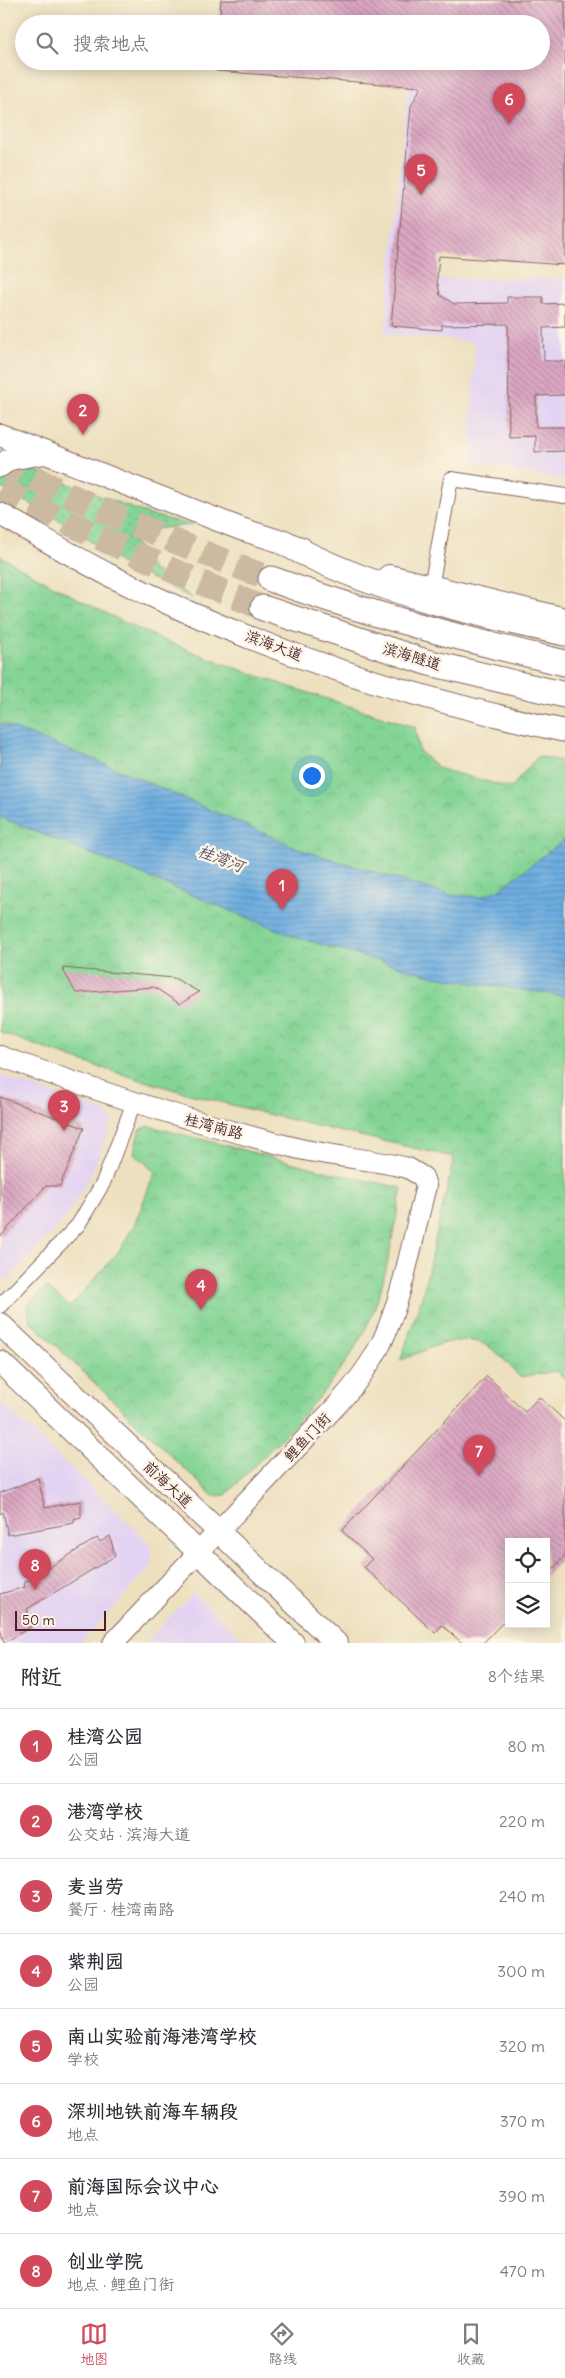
<!DOCTYPE html>
<html lang="zh">
<meta charset="utf-8">
<style>
body{margin:0;font-family:Delius,"LXGW WenKai TC",sans-serif;background:#f2f2f3;color:#2b2b33}
.controls{position:absolute;right:15px;bottom:15px;display:grid;overflow:hidden;border-radius:0px;box-shadow:0 2px 12px #0003}
.controls button{width:45px;height:45px;display:grid;place-items:center;padding:0;border:0;border-bottom:1px solid #e1e1e2;background:#fff;color:#2b2b33;font:25px sans-serif}
.scale{position:absolute;left:15px;bottom:12px;width:91px;box-sizing:border-box;padding-left:5px;border:2px solid #4a1f2b;border-top:0;font-size:14px;line-height:18px;white-space:nowrap;color:#4a1f2b;-webkit-text-stroke:4px #fcf5e5;paint-order:stroke}
.you{position:absolute;left:311px;top:775px;width:18px;height:18px;margin:-12px;border:4px solid #fff;border-radius:50%;background:#1a73e8;box-shadow:0 0 0 8px #1a73e833}
.badge{display:grid;place-items:center;width:32px;height:32px;border-radius:50%;background:#d1495b;color:#fff;font-size:16px;font-weight:700}
.pin{position:absolute;translate:-50% -41px;filter:drop-shadow(0 1px 2px #0008)}
.pin::after{content:'';position:absolute;top:26px;width:18px;height:15px;background:inherit;clip-path:polygon(0 0,100% 0,50% 100%)}
.list{margin:0;padding:0;list-style:none}
h2{display:flex;justify-content:space-between;align-items:center;height:65px;margin:0;padding:0 20px;font-size:21px}
h2 small{font-size:16px;font-weight:400;color:#7c7c81}
.list li{display:grid;grid-template-columns:32px 1fr auto;gap:15px;align-items:center;box-sizing:border-box;height:75px;padding:0 20px;border-top:1px solid #e1e1e2}
.list b{display:block;font-size:19px;white-space:nowrap}
.list p{margin:0;font-size:16px;white-space:nowrap;color:#7c7c81}
.list em{font-size:16px;font-style:normal;color:#7c7c81}
.icon{flex:none;width:28px;height:28px;fill:none;stroke:currentColor;stroke-width:2;stroke-linecap:round;stroke-linejoin:round}
.map{position:relative;flex:none;width:565px;height:1643px;overflow:hidden}
.search{position:absolute;background:#fff;box-shadow:0 2px 12px #0003;left:15px;right:15px;top:15px;height:55px;display:flex;align-items:center;gap:12px;box-sizing:border-box;padding:0 18px;border-radius:28px;color:#7c7c81;font-size:19px}
.sheet{height:665px;background:#fff}
nav{display:flex;justify-content:space-around;align-items:center;box-sizing:border-box;height:70px;border-top:1px solid #e1e1e2;background:#fff;font-size:14px;color:#7c7c81}
nav a{display:grid;justify-items:center;gap:2px}
nav .on{color:#d1495b}
.map>svg:first-child{display:block}
.built{fill:#e3d3f2}
.grass{fill:url(#grass-dots);stroke:#677a60}
.park{fill:url(#park-crowns);stroke:#677a60}
.water{fill:url(#water-rules);stroke:#5b6686}
.building{fill:url(#building-back-hatch)}
.lines{fill:none;stroke-linecap:round;stroke-linejoin:round}
.highway-tunnel{stroke:#ccb9a1;stroke-width:25;stroke-dasharray:25 12;stroke-linecap:butt}
.street-casing{stroke:#83635f;stroke-width:16}
.secondary-casing{stroke:#83635f;stroke-width:22}
.primary-casing{stroke:#83635f;stroke-width:24}
.highway-casing{stroke:#83635f;stroke-width:27}
.street{stroke:#fff;stroke-width:14}
.secondary{stroke:#fff;stroke-width:20}
.primary{stroke:#fff;stroke-width:22}
.highway{stroke:#fff;stroke-width:25}
.labels{text-anchor:middle;dominant-baseline:central;stroke-width:5;stroke-linejoin:round;paint-order:stroke}
.street-label{font-size:15px;fill:#4a1f2b;stroke:#fcf5e5}
.water-label{font-size:16px;font-style:italic;fill:#56516a;stroke:#fcf5e5}
</style>
<div class="map">
<svg width="565" height="1643" viewBox="0 0 565 1643">
<defs>
<pattern id="grass-dots" width="8" height="8" patternUnits="userSpaceOnUse" patternTransform="scale(1.25)"><rect width="8" height="8" fill="#84d495"/><path d="M2 2h.1M6 6h.1" fill="none" stroke="#74b681" stroke-width="1.8" stroke-linecap="round"/></pattern>
<pattern id="park-crowns" width="20" height="18" patternUnits="userSpaceOnUse" patternTransform="scale(1.25)"><rect width="20" height="18" fill="#84d495"/><path d="M2 6a3 3 0 1 1 6 0M12 15a3 3 0 1 1 6 0" fill="none" stroke="#74b681"/></pattern>
<pattern id="water-rules" width="6" height="5" patternUnits="userSpaceOnUse" patternTransform="scale(1.25)"><rect width="6" height="5" fill="#6cade0"/><path d="M0 2.5h6" fill="none" stroke="#5b8cb6"/></pattern>
<pattern id="building-back-hatch" width="6" height="6" patternUnits="userSpaceOnUse" patternTransform="scale(1.25)"><rect width="6" height="6" fill="#dca7c3"/><path d="M-1 5l2 2M0 0l6 6M5-1l2 2" fill="none" stroke="#b4879f"/></pattern>
</defs>
<rect width="100%" height="100%" fill="#fcf5e5"/>
<filter id="ink" filterUnits="userSpaceOnUse"><feTurbulence type="fractalNoise" baseFrequency=".02" numOctaves="2"/><feDisplacementMap in="SourceGraphic" scale="10" xChannelSelector="R" yChannelSelector="G"/><feConvolveMatrix kernelMatrix="1 2 1 2 8 2 1 2 1" color-interpolation-filters="sRGB"/></filter>
<filter id="wash" filterUnits="userSpaceOnUse"><feTurbulence type="fractalNoise" baseFrequency=".0096" numOctaves="4" result="noise"/><feDisplacementMap in="SourceGraphic" scale="20" xChannelSelector="R" yChannelSelector="G"/><feGaussianBlur stdDeviation="1.12" result="paint"/><feColorMatrix in="noise" values="0 0 0 0 0 0 0 0 0 0 0 0 0 0 0 0 0 1.4 0 .05"/><feComposite in="paint" operator="in"/></filter>
<g filter="url(#wash)">
<rect width="100%" height="100%" fill="#ede0bf"/>
<!-- built -->
<path class="built" d="M438 61 452 110 437 279H565V480L470 464 475 342 385 333 408 86Z
M0 1075 106 1112 112 1122 92 1173 65 1219 8 1279 0 1278Z
M0 1401 149 1542 153 1564 81 1643H0Z
M193 1593 246 1643H145Z"/>
<!-- grass -->
<path class="grass" d="M20 465 150 515 193 525 153 529 139 534 135 543 151 568 192 598 120 563 71 527 0 487V467Z"/>
<!-- park -->
<path class="park" d="M0 556C54 586 108 617 166 641 247 675 331 700 415 727L419 751 440 769 511 788 538 756 565 762V1379L557 1371 520 1377C511 1368 501 1354 489 1347 462 1330 425 1350 400 1361L422 1297 454 1157C301 1123 146 1089 0 1032Z
M149 1126 337 1174 402 1188C393 1230 388 1275 372 1315 344 1382 276 1442 226 1495L213 1496 31 1322 27 1305 46 1287 70 1307 120 1250 135 1223 155 1172 134 1153 139 1130Z"/>
<!-- water -->
<path class="water" d="M0 723 110 766 302 850 450 895 480 897 499 890 565 839V996L459 981 418 972 295 937 0 817Z"/>
<g id="blocks">
<!-- building -->
<path class="building" d="M221 0H565V265L439 256 437 279 440 295 454 304 507 303V297H543V304L565 303V327L543 328 544 361H565V395L536 396V427H565V451L535 452V436L509 437 508 324 442 325V330L391 326 411 106 421 87 216 71 217 61H541V24H219Z
M62 968 174 978 199 992 180 1004 154 987 76 993Z
M0 1097 84 1128 60 1186H46L0 1237Z
M487 1376 525 1412 539 1397 565 1421V1556L546 1576V1542H509V1616L483 1643H462L442 1625 435 1633 364 1567 372 1559 342 1531Z
M38 1478 45 1508 81 1501V1517L74 1519V1523L8 1535 3 1512 0 1514V1493Z
M110 1536 115 1556 27 1609 32 1626 4 1643 0 1628V1594L25 1587 24 1583 97 1538 100 1542Z"/>
</g>
</g>
<g filter="url(#ink)">
<use href="#blocks" fill-opacity="0" stroke="#83635f" stroke-width="1"/>
<g class="lines">
<!-- highway-tunnel -->
<path class="highway-tunnel" d="M0 462C89 506 178 544 271 579
M0 489C86 533 173 572 263 608"/>
<defs>
<path id="street" d="M431 587 451 479 565 496
M0 1306 78 1225 103 1183 134 1102"/>
<path id="secondary" d="M0 1056C99 1092 198 1124 300 1149 336 1157 372 1159 408 1168L423 1177 426 1186C413 1236 403 1297 381 1344 370 1365 355 1385 339 1403L113 1643"/>
<path id="primary" d="M0 435 241 529 301 548
M0 466 10 459 44 453
M0 514C36 534 72 556 109 575 252 647 409 698 565 731
M389 576 565 619
M0 1324 336 1643
M0 1362 293 1643"/>
<path id="highway" d="M283 542C368 589 470 613 565 633
M271 579C367 614 465 640 565 663
M263 608 426 662 565 695"/>
</defs>
<!-- street casing -->
<use href="#street" class="street-casing"/>
<!-- secondary casing -->
<use href="#secondary" class="secondary-casing"/>
<!-- primary casing -->
<use href="#primary" class="primary-casing"/>
<!-- highway casing -->
<use href="#highway" class="highway-casing"/>
<!-- street -->
<use href="#street" class="street"/>
<!-- secondary -->
<use href="#secondary" class="secondary"/>
<!-- primary -->
<use href="#primary" class="primary"/>
<!-- highway -->
<use href="#highway" class="highway"/>
</g>
</g>
<g class="labels">
<!-- street labels -->
<g class="street-label">
<text transform="translate(274 645) rotate(21)">滨海大道</text>
<text transform="translate(412 656) rotate(17)">滨海隧道</text>
<text transform="translate(214 1126) rotate(15)">桂湾南路</text>
<text transform="translate(307 1437) rotate(-47)">鲤鱼门街</text>
<text transform="translate(168 1484) rotate(43)">前海大道</text>
</g>
<!-- water labels -->
<g class="water-label">
<text transform="translate(221 858) rotate(21)">桂湾河</text>
</g>
</g>
</svg>
<div class="controls">
<button><svg class="icon" aria-label="locate" viewBox="0 0 24 24"><circle cx="12" cy="12" r="6"/><path d="M12 2v4M12 18v4M2 12h4M18 12h4"/></svg></button>
<button><svg class="icon" aria-label="layers" viewBox="0 0 24 24"><path d="M12 4l9 5-9 5-9-5zM3 14l9 5 9-5"/></svg></button>
</div>
<div class="scale">50 m</div>
<div class="you"></div>
<div class="pin badge" style="left:282px;top:910px">1</div>
<div class="pin badge" style="left:83px;top:435px">2</div>
<div class="pin badge" style="left:64px;top:1131px">3</div>
<div class="pin badge" style="left:201px;top:1310px">4</div>
<div class="pin badge" style="left:421px;top:195px">5</div>
<div class="pin badge" style="left:509px;top:124px">6</div>
<div class="pin badge" style="left:479px;top:1476px">7</div>
<div class="pin badge" style="left:35px;top:1590px">8</div>
<div class="search"><svg class="icon" aria-label="search" viewBox="0 0 24 24"><circle cx="10" cy="10" r="6"/><path d="M15 15l6 6"/></svg>搜索地点</div>
</div>
<section class="sheet">
<h2>附近<small>8个结果</small></h2>
<ul class="list">
<li><span class="badge">1</span><div><b>桂湾公园</b><p>公园</p></div><em>80 m</em></li>
<li><span class="badge">2</span><div><b>港湾学校</b><p>公交站 · 滨海大道</p></div><em>220 m</em></li>
<li><span class="badge">3</span><div><b>麦当劳</b><p>餐厅 · 桂湾南路</p></div><em>240 m</em></li>
<li><span class="badge">4</span><div><b>紫荆园</b><p>公园</p></div><em>300 m</em></li>
<li><span class="badge">5</span><div><b>南山实验前海港湾学校</b><p>学校</p></div><em>320 m</em></li>
<li><span class="badge">6</span><div><b>深圳地铁前海车辆段</b><p>地点</p></div><em>370 m</em></li>
<li><span class="badge">7</span><div><b>前海国际会议中心</b><p>地点</p></div><em>390 m</em></li>
<li><span class="badge">8</span><div><b>创业学院</b><p>地点 · 鲤鱼门街</p></div><em>470 m</em></li>
</ul>
</section>
<nav>
<a class="on"><svg class="icon" aria-label="map" viewBox="0 0 24 24"><path d="M3 6l6-2 6 2 6-2v14l-6 2-6-2-6 2zM9 4v14M15 6v14"/></svg>地图</a>
<a><svg class="icon" aria-label="directions" viewBox="0 0 24 24"><path d="M12 3l9 9-9 9-9-9zM9 14v-3h6M13 9l2 2-2 2"/></svg>路线</a>
<a><svg class="icon" aria-label="saved" viewBox="0 0 24 24"><path d="M7 4h10v16l-5-4-5 4z"/></svg>收藏</a>
</nav>
